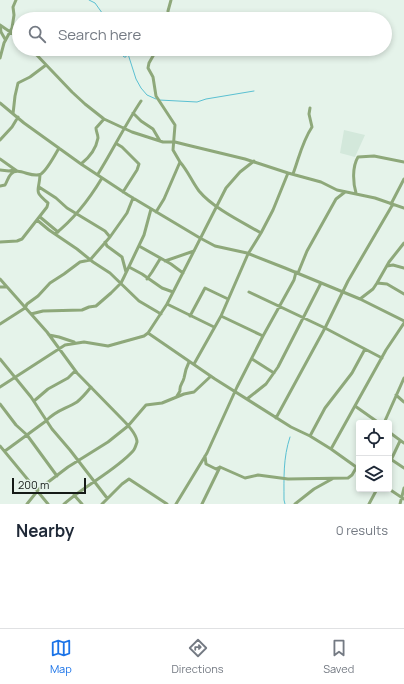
<!DOCTYPE html>
<style>
body{margin:0;font-family:Manrope,sans-serif;background:#f6f6f7;color:#1f2937}
.controls{position:absolute;right:12px;bottom:12px;display:grid;overflow:hidden;border-radius:4px;box-shadow:0 2px 6px #0003}
.controls button{width:36px;height:36px;display:grid;place-items:center;padding:0;border:0;border-bottom:1px solid #e0e1e3;background:#fff;color:#1f2937;font:20px sans-serif}
.scale{position:absolute;left:12px;bottom:10px;width:74px;box-sizing:border-box;padding-left:4px;border:2px solid #151a17;border-top:0;font-size:11px;line-height:14px;white-space:nowrap;color:#151a17;-webkit-text-stroke:3px #e5f3ea;paint-order:stroke}
.list{margin:0;padding:0;list-style:none}
h2{display:flex;justify-content:space-between;align-items:center;height:52px;margin:0;padding:0 16px;font-size:17px}
h2 small{font-size:13px;font-weight:400;color:#747a83}
.icon{flex:none;width:22px;height:22px;fill:none;stroke:currentColor;stroke-width:2;stroke-linecap:round;stroke-linejoin:round}
.map{position:relative;flex:none;width:404px;height:504px;overflow:hidden}
.search{position:absolute;background:#fff;box-shadow:0 2px 6px #0003;left:12px;right:12px;top:12px;height:44px;display:flex;align-items:center;gap:10px;box-sizing:border-box;padding:0 14px;border-radius:22px;color:#747a83;font-size:15px}
.sheet{height:124px;background:#fff}
nav{display:flex;justify-content:space-around;align-items:center;box-sizing:border-box;height:56px;border-top:1px solid #e0e1e3;background:#fff;font-size:11px;color:#747a83}
nav a{display:grid;justify-items:center;gap:2px}
nav .on{color:#1a73e8}
.map>svg:first-child{display:block}
.built{fill:#d3e8db}
.lines{fill:none;stroke-linecap:round;stroke-linejoin:round}
.stream{stroke:#5ac0d2;stroke-width:1}
.minor{stroke:#8ea87a;stroke-width:3}
</style>
<div class="map">
<svg width="404" height="504" viewBox="0 0 404 504">
<rect width="100%" height="100%" fill="#e5f3ea"/>
<!-- built -->
<path class="built" d="M344 130 365 135 355 157 340 153Z"/>
<g class="lines">
<!-- stream -->
<path class="stream" d="M89 0 95 3 105 17 104 19
M119 49 120 52 124 57H126V52L128 54 136 79 141 88 147 95 156 99
M159 100 197 102 206 99 254 91
M285 504 284 500C284 478 283 458 290 437"/>
<!-- minor -->
<path class="minor" d="M168 19V11L171 0
M0 25 19 38
M0 25 1 32 5 39
M31 49 72 92 85 104 104 119 132 132 163 142H175L187 145 245 159 288 173 321 182 337 190 375 198 404 208
M0 58 4 43 12 28 14 15 13 7 16 0
M0 103 24 123 81 164 128 195 200 238 215 246 247 253 285 268 360 299 404 321
M133 113 141 121 153 129 160 141
M13 114 15 96 18 83 30 77 46 65
M0 140 12 127 18 117
M117 144 122 147 139 164 137 170 123 192
M0 159 17 171
M180 162C188 171 192 182 199 191 213 208 242 222 261 233
M81 164C90 157 96 149 98 138 98 134 96 132 96 128L104 119
M0 170 9 171 14 170
M98 174C113 150 125 125 141 101
M293 174C299 158 302 142 312 127L309 114 310 108
M0 186 5 185C7 182 8 177 11 174 18 166 32 179 41 174 47 170 55 155 59 148
M39 187 56 198 67 208 105 231 110 237
M356 193C353 183 352 167 358 157L374 156 404 162
M391 204 404 179
M156 212 164 199 180 162 173 150 175 125 156 96 153 77 148 68 149 63 157 49
M40 217 58 232
M37 220 49 230 77 249 93 262 110 273 139 301 161 314
M55 234C74 219 90 198 102 178
M0 242 17 241 22 239 47 207 48 203C33 190 39 193 40 175
M105 242 107 246 122 257 126 272
M139 246 171 264 183 273
M165 261 194 251
M387 266 393 265 404 268
M129 267 142 274 162 288 173 292
M298 273 307 251 336 199 345 192
M0 279 47 332 77 373 122 419C127 424 137 434 137 442 136 445 135 449 133 451 115 471 85 485 64 504
M147 279 152 272 160 259
M377 283 387 284 404 294
M0 287H7
M249 292 325 328 382 358
M360 299 373 289 377 283 389 262 404 243
M167 304 214 327
M31 314 43 311 82 310 89 307 96 306 111 293 121 283 124 277 144 235 151 209
M190 316 205 288 228 299
M221 316 263 336
M0 324 25 308 27 304 38 296 50 283 64 274 80 262 90 260 110 237 127 213 133 198
M148 333 215 379 291 427 310 436 331 449 359 469
M49 335 59 337 74 342
M0 359 31 397 52 429 70 450 107 498
M252 359 274 373
M194 364 221 316 248 254 261 233 273 210 288 173
M0 387 65 345 84 342 108 346 144 336 148 333 167 304 226 188 240 172 254 161
M396 395 404 402
M177 396 180 391C179 385 183 383 184 378 185 371 186 368 189 362
M247 399 266 384 278 367 321 283
M34 401 48 389 68 378 75 371
M0 404 16 425 27 435 57 476
M355 406 379 423
M276 418 325 328 348 281 393 204
M384 423 404 378
M389 432 404 443
M310 436 325 408 352 373 365 349
M0 446 48 504
M331 449 386 350 404 323
M5 451 46 421C56 410 66 409 77 402 82 398 87 392 91 387
M205 456 206 464 216 469 220 467 245 478 258 475 288 479 348 478 352 475 359 463
M389 458 404 468
M391 460 400 441
M389 489 404 499
M74 495 82 504
M27 504 39 489 68 467 108 442 128 426 146 405 162 403 184 394 194 392 211 376
M102 504 122 484 129 479 167 504
M176 504 207 453 237 387 263 336 294 280 296 272
M202 504 220 467
M295 504 314 489 332 479
M369 504 377 489
M400 504 404 488"/>
</g>
</svg>
<div class="controls">
<button><svg class="icon" aria-label="locate" viewBox="0 0 24 24"><circle cx="12" cy="12" r="6"/><path d="M12 2v4M12 18v4M2 12h4M18 12h4"/></svg></button>
<button><svg class="icon" aria-label="layers" viewBox="0 0 24 24"><path d="M12 4l9 5-9 5-9-5zM3 14l9 5 9-5"/></svg></button>
</div>
<div class="scale">200 m</div>
<div class="search"><svg class="icon" aria-label="search" viewBox="0 0 24 24"><circle cx="10" cy="10" r="6"/><path d="M15 15l6 6"/></svg>Search here</div>
</div>
<section class="sheet">
<h2>Nearby<small>0 results</small></h2>
<ul class="list">
</ul>
</section>
<nav>
<a class="on"><svg class="icon" aria-label="map" viewBox="0 0 24 24"><path d="M3 6l6-2 6 2 6-2v14l-6 2-6-2-6 2zM9 4v14M15 6v14"/></svg>Map</a>
<a><svg class="icon" aria-label="directions" viewBox="0 0 24 24"><path d="M12 3l9 9-9 9-9-9zM9 14v-3h6M13 9l2 2-2 2"/></svg>Directions</a>
<a><svg class="icon" aria-label="saved" viewBox="0 0 24 24"><path d="M7 4h10v16l-5-4-5 4z"/></svg>Saved</a>
</nav>
